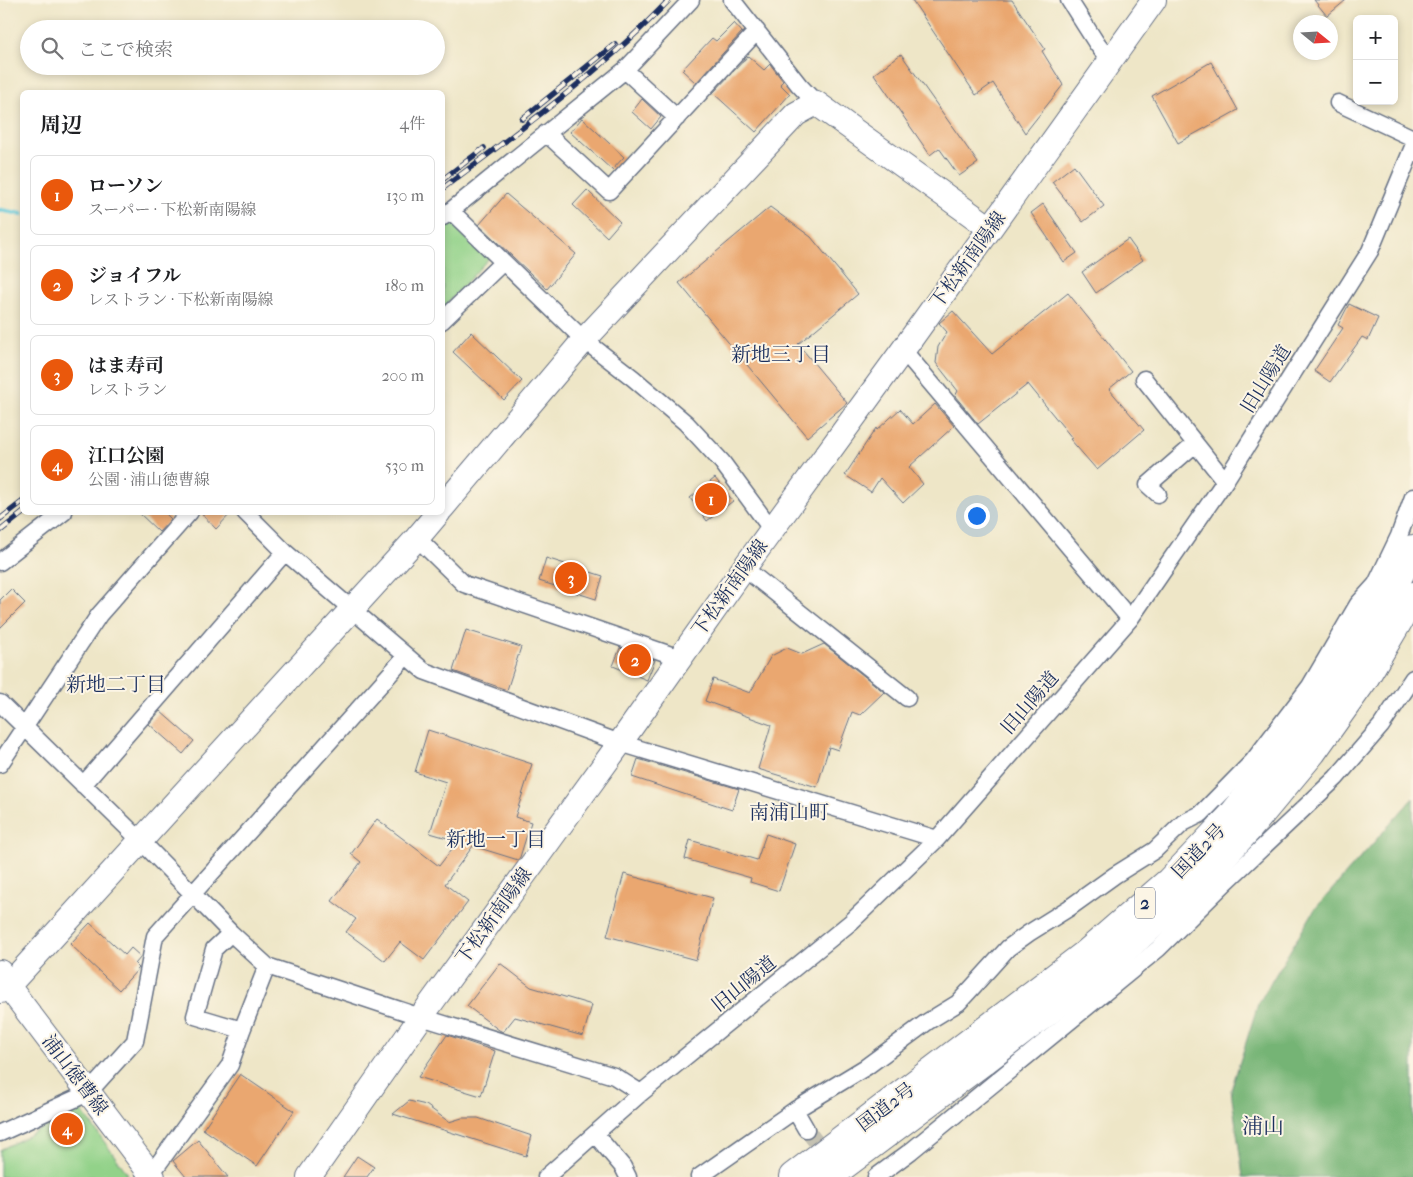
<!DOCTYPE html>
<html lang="ja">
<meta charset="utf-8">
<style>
body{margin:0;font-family:"IM FELL French Canon","Noto Serif JP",serif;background:#f2f2f2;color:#202124}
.controls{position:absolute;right:15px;top:15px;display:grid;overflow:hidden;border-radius:8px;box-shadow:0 2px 8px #0003}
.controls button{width:45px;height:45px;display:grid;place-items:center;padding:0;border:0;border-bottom:1px solid #e0e0e0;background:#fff;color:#202124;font:25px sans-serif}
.compass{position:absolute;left:1293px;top:15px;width:45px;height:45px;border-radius:50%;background:#fff;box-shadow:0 2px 8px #0003;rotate:108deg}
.you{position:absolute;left:976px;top:515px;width:18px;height:18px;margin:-12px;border:4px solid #fff;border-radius:50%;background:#1a73e8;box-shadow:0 0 0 8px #1a73e833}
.badge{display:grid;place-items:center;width:32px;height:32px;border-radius:50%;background:#ea580c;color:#fff;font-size:16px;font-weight:700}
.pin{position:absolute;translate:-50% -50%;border:2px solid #fff;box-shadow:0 1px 5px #0006}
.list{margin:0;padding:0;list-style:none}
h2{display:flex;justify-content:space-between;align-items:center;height:65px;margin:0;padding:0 20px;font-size:21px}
h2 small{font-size:16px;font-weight:400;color:#757577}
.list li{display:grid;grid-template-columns:32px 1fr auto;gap:15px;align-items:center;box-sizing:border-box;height:80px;margin:0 10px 10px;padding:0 10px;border:1px solid #e0e0e0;border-radius:8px}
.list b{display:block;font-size:19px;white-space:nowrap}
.list p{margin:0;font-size:16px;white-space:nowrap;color:#757577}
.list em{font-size:16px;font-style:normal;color:#757577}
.icon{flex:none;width:28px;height:28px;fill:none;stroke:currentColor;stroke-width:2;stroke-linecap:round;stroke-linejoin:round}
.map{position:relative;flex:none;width:1413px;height:1177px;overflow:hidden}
.search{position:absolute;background:#fff;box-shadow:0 2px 8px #0003;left:20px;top:20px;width:425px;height:55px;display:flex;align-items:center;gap:12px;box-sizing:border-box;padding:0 18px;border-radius:28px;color:#757577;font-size:19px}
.panel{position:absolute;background:#fff;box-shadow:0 2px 8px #0003;left:20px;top:90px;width:425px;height:425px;border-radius:8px}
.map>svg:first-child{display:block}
.green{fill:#92d289;stroke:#568074}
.forest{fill:#75b475;stroke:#48726a}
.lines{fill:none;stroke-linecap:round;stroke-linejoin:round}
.stream{stroke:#5fc8da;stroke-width:4.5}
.building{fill:#eaa770}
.street-tunnel{stroke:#c4c1b2;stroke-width:16;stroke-dasharray:16 8;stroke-linecap:butt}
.street-casing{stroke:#656f83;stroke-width:19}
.secondary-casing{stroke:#656f83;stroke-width:26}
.highway-casing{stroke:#656f83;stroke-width:30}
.street{stroke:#fff;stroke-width:16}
.secondary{stroke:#fff;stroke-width:24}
.highway{stroke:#fff;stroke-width:28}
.rail-casing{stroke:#1b2f5e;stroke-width:5.5}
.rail{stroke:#fcf5e5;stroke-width:4;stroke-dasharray:11;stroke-linecap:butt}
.labels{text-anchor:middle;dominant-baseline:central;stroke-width:4;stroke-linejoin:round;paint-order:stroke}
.shield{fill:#fcf5e5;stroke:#5e6a86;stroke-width:1}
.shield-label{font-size:18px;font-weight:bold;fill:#1b2f5e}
.street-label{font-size:19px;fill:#1b2f5e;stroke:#fcf5e5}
.neighbourhood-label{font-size:20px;fill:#1b2f5e;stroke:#fcf5e5}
.quarter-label{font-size:21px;fill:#1b2f5e;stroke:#fcf5e5}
</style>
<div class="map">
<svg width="1413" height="1177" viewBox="0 0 1413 1177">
<rect width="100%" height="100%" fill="#fcf5e5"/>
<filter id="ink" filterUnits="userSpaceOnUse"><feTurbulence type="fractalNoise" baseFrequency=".02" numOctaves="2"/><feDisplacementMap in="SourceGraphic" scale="10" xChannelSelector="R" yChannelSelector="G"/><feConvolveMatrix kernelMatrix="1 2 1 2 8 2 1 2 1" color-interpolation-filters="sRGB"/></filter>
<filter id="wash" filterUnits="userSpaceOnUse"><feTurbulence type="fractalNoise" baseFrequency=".0096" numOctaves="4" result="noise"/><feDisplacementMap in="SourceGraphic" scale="20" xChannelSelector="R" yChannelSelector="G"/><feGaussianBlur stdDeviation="1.12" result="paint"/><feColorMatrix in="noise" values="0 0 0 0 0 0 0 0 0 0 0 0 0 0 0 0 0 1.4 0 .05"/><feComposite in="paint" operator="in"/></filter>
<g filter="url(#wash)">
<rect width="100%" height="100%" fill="#eee6c7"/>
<!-- green -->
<path class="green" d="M450 219 490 257 443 308V224Z
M80 1109 128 1174 122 1177H0V1150Z"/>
<!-- forest -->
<path class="forest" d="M1413 798V1177H1243L1231 1090 1258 1004 1315 909Z"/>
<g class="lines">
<!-- stream -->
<path class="stream" d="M0 210 22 214"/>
</g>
<g id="blocks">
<!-- building -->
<path class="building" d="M912 0H1012L1045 49 1042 51 1063 85 1025 133 993 83 976 95Z
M1314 0H1346L1327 16Z
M734 23 742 32 696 83 682 70 712 38 716 41Z
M901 54 978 163 959 176 939 148 930 155 874 74Z
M748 56 764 70 770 64 783 81 780 84 790 94 756 132 713 93Z
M1211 62 1238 110 1178 143 1152 96Z
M642 99 661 117 651 129 632 112Z
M582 118 624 157 612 170 570 132Z
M1074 165 1104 206 1083 222 1052 182Z
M587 190 620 222 607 237 573 205Z
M506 194 576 254 547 289 479 225Z
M1043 204 1077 253 1064 262 1031 213Z
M770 207 811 237 858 294 798 344 847 403 807 437 679 283Z
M1128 239 1143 260 1096 293 1082 272Z
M1068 293 1131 371 1109 389 1144 430 1097 470 1070 439 1072 438 1028 384 978 424 955 396 958 391 936 363 938 347 947 332 939 323 953 311 992 354Z
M1349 304 1378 318 1368 340 1362 337 1330 382 1314 371 1343 328 1338 325Z
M471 332 522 381 504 400 453 352Z
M935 404 954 426 909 467 923 484 903 503 880 478 871 492 845 475 876 428 877 430 900 409 913 424Z
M715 478 733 501 707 521 690 498Z
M138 512H164L171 519 159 532Z
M200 512H232L216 529Z
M546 558 603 576 596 599 539 581Z
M11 589 25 603 0 628V600Z
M466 630 521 647 507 690 453 671Z
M824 644 884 692 860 715 852 712 838 750 829 747 817 787 758 769 771 725 705 701 713 679 750 693 771 656 787 648 802 654Z
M620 648 655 660 647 680 613 666Z
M160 711 194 741 183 754 149 724Z
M428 730 532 764 515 817 531 822 520 857 518 860 473 846 445 884 468 902 424 960 400 942 385 961 346 932 356 919 332 901 361 862 351 854 377 819 439 866 458 841 430 833 446 782 415 772Z
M638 759 739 789 732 810 632 777Z
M766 834 795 844 779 891 750 882 751 878 685 859 690 840 757 860Z
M624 874 713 898 696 960 607 936Z
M90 923 125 955 131 948 141 957 135 964 139 968 119 990 70 944Z
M500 963 531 987 592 1005 583 1036 515 1017 503 1032 499 1030 467 1006Z
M447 1035 495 1051 481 1096 418 1077Z
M240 1074 294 1111 257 1166 203 1129Z
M409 1101 426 1105 449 1122 462 1118H478L532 1136 526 1156 393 1114Z
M198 1140 228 1177H186L173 1161Z
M357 1156 374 1167 367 1177H343Z"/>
</g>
</g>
<g filter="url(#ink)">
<use href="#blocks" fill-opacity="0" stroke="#656f83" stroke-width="1"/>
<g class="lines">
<!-- street-tunnel -->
<path class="street-tunnel" d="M806 1129 829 1159"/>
<defs>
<path id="street" d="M732 0 799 85 816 103
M1069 0 1097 44 1110 61
M625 70 677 118
M1338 103 1413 138
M546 133 609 191 757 31
M451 211 584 340 633 378 686 423 722 462 772 530
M443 217 625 70 691 0
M442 321 503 262
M903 350 1130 619
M1144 379 1225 481
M1158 494 1148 485 1195 444
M245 512 285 552 424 671 620 743 937 839
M417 538 464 584 680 658
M0 562 64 512
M744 568 907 698
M0 703 141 841 231 933 267 966 421 1017 614 1076 641 1093
M0 764 99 615 190 512
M83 785 285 552
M231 933 214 949 195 1016 242 1030
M795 1110 806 1129
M0 1133 88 1093 135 1041 155 936 406 656
M595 1134 623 1167 628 1177
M145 1177 151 1174 230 1065 242 1030 267 966
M546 1177 641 1093 851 922 937 839 1130 619 1225 481 1370 251 1413 147
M699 1177 795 1110 866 1067 927 1022 958 1003 970 990 1008 948 1029 933 1069 908 1115 875 1155 850 1183 823 1201 814 1253 761 1310 686 1358 604 1376 584 1399 536 1413 497
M876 1177 911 1151 1158 949 1225 883 1336 778 1381 726 1413 678"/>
<path id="secondary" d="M442 508 584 340 796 114 816 103 990 228
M0 972 8 986 153 1177
M0 991 8 986 417 538 439 512
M309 1177 421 1017 620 743 744 568 903 350 1154 0"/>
<path id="highway" d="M793 1177 1086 954 1170 881 1231 817 1292 741 1326 693 1387 598 1413 549
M828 1177 982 1062 1096 974 1188 893 1247 830 1312 752 1364 679 1413 596"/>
</defs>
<!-- street casing -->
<use href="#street" class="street-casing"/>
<!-- secondary casing -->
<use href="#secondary" class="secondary-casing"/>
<!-- highway casing -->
<use href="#highway" class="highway-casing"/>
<!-- street -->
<use href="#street" class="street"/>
<!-- secondary -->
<use href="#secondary" class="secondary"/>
<!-- highway -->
<use href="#highway" class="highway"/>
<defs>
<path id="rail" d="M522 119 615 44
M442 180 484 148
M442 189C521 129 601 72 669 0
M0 519 22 502
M0 531 24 512"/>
</defs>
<!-- rail casing -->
<use href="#rail" class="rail-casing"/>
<!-- rail -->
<use href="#rail" class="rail"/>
</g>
</g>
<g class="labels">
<!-- shield labels -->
<rect class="shield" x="1135" y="887.5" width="20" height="31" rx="4"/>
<g class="shield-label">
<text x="1145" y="903">2</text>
</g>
<!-- street labels -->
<g class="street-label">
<text transform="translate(968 260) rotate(-54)">下松新南陽線</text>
<text transform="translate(1266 379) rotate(-58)">旧山陽道</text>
<text transform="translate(730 588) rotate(-54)">下松新南陽線</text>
<text transform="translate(1030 703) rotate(-49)">旧山陽道</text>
<text transform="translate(1199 851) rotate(-46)">国道2号</text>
<text transform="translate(494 916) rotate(-54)">下松新南陽線</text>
<text transform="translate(744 984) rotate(-39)">旧山陽道</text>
<text transform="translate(75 1075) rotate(53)">浦山徳曹線</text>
<text transform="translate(886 1107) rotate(-37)">国道2号</text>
</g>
<!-- neighbourhood labels -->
<g class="neighbourhood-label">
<text x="781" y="354">新地三丁目</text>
<text x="116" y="684">新地二丁目</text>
<text x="789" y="812">南浦山町</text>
<text x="496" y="839">新地一丁目</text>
</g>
<!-- quarter labels -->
<g class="quarter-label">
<text x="1263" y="1126">浦山</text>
</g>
</g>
</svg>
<div class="controls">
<button>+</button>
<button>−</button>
</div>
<svg class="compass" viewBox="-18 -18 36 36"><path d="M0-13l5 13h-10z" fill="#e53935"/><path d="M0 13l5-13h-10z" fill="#757577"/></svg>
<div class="you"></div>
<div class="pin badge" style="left:711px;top:499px">1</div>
<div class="pin badge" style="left:635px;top:660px">2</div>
<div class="pin badge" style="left:571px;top:578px">3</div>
<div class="pin badge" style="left:67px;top:1129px">4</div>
<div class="search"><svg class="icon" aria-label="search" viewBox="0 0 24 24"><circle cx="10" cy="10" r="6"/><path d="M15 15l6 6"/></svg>ここで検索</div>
<section class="panel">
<h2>周辺<small>4件</small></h2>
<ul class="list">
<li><span class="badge">1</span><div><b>ローソン</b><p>スーパー · 下松新南陽線</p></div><em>130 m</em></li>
<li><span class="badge">2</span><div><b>ジョイフル</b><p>レストラン · 下松新南陽線</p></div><em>180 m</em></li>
<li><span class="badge">3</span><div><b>はま寿司</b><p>レストラン</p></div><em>200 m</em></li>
<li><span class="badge">4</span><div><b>江口公園</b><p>公園 · 浦山徳曹線</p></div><em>530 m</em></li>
</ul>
</section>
</div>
